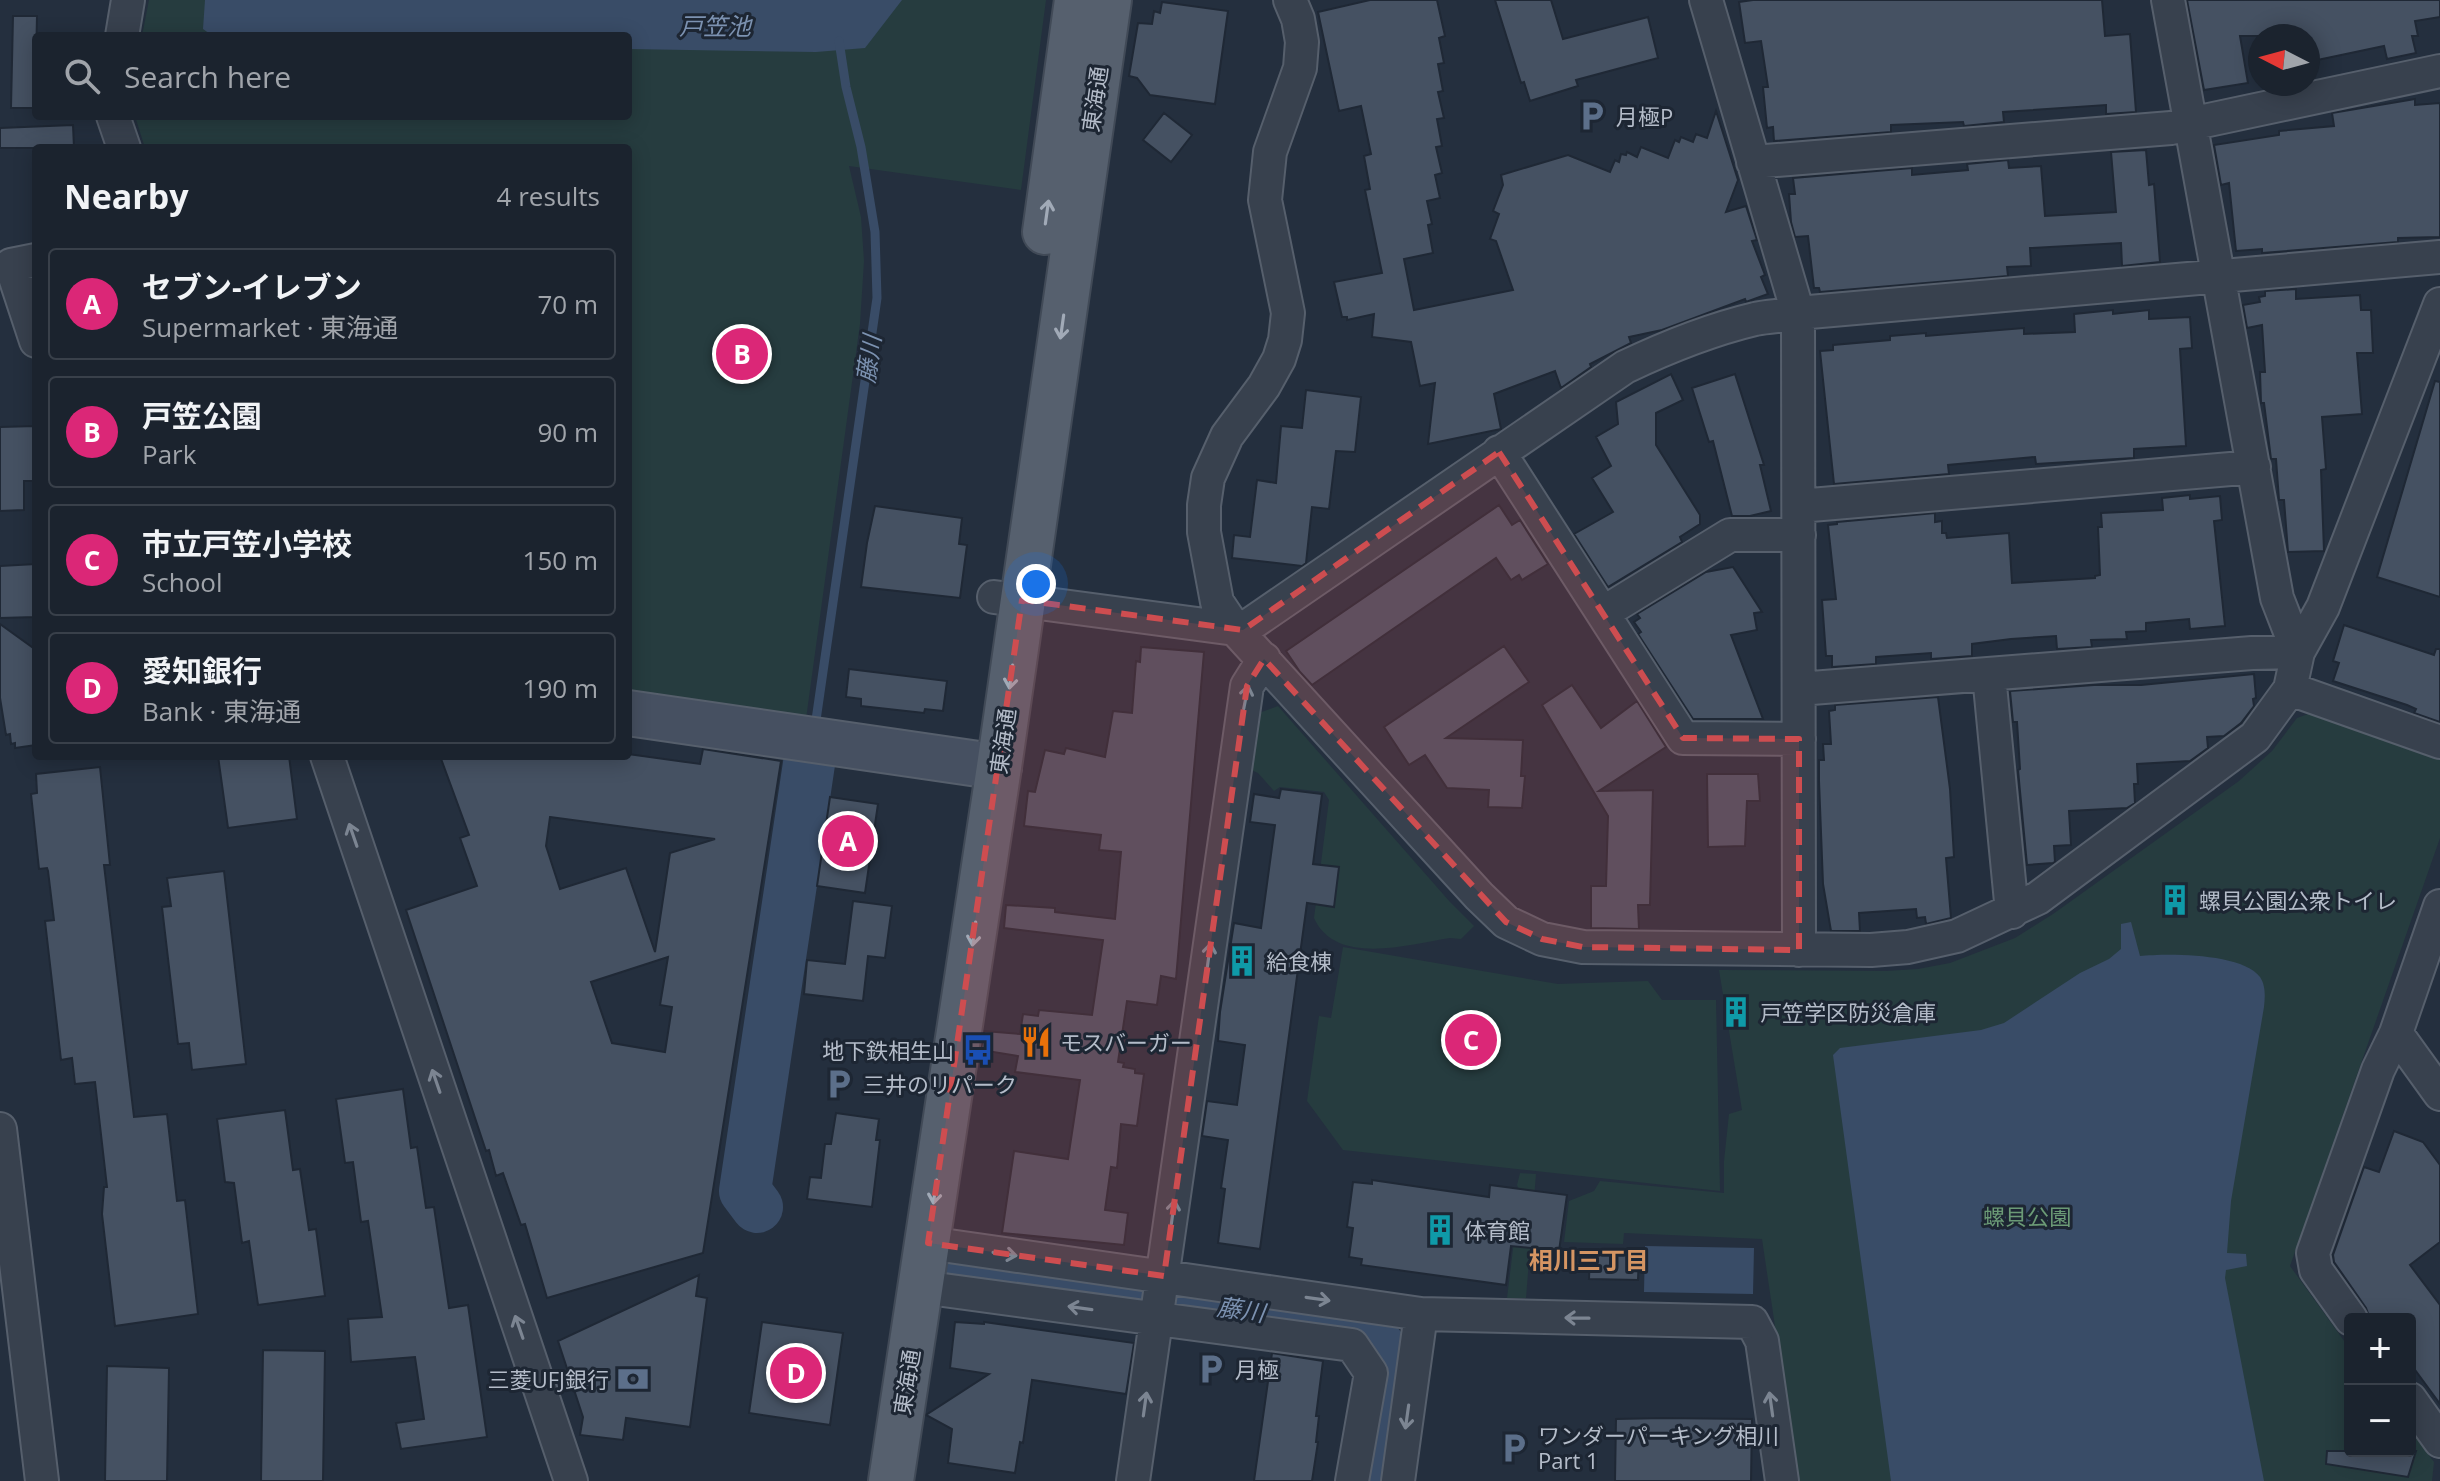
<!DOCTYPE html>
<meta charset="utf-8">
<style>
body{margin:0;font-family:"Open Sans","Noto Sans JP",sans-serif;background:#242b36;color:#f1f3f6}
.controls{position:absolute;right:24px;bottom:24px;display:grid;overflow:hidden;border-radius:8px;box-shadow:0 4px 20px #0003}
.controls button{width:72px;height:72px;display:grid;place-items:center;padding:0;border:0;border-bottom:2px solid #39404a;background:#1b232e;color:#f1f3f6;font:40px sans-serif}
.compass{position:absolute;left:2248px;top:24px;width:72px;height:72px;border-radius:50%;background:#1b232e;box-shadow:0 4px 20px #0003;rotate:276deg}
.you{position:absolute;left:1036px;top:584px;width:28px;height:28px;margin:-20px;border:6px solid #fff;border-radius:50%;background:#1a73e8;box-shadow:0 0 0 12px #1a73e833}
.badge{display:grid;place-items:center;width:52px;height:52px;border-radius:50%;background:#db2777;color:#fff;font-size:26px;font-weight:700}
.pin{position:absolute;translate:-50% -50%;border:4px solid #fff;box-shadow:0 2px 8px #0006}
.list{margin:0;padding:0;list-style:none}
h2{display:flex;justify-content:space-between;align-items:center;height:104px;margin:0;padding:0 32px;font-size:34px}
h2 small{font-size:26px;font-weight:400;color:#a0a4aa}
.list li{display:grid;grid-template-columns:52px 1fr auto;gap:24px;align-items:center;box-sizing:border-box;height:112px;margin:0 16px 16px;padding:0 16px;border:2px solid #39404a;border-radius:8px}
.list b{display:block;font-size:30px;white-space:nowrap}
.list p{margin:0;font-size:26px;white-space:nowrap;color:#a0a4aa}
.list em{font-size:26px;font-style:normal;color:#a0a4aa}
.icon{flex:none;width:44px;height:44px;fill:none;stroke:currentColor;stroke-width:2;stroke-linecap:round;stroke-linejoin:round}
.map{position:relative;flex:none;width:2440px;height:1481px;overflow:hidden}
.search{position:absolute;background:#1b232e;box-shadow:0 4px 20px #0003;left:32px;top:32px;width:600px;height:88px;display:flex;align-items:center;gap:20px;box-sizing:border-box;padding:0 28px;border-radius:8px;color:#a0a4aa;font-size:30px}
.panel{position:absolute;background:#1b232e;box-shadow:0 4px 20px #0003;left:32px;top:144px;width:600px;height:616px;border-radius:8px}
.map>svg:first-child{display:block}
.green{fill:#263c3f}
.water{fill:#394c67}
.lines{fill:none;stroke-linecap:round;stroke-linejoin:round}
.stream{stroke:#394c67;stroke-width:9}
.river{stroke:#394c67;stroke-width:52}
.building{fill:#455162;stroke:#1f2835;stroke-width:2;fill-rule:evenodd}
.street-casing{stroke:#565f6c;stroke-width:36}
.secondary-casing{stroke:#565f6c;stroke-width:48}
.primary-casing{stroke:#414a57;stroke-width:48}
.street{stroke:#38414e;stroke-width:32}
.secondary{stroke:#465061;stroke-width:44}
.primary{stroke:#56606e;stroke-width:44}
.oneway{stroke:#a1aab7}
.oneway2{stroke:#7c8592}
.marked{fill:#ce4d50;fill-opacity:0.2;stroke:#ce4d50;stroke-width:6;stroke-dasharray:16 10;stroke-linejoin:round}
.labels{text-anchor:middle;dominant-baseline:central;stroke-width:6;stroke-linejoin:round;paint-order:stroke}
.street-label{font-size:22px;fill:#b4bcc9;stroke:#1d2633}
.poi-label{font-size:22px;fill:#b4bcc9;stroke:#1d2633;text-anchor:start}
.park-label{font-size:22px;fill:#6b9a76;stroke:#1d2633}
.water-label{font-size:24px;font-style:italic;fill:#7c92b1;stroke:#1d2633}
.neighbourhood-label{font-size:24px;font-weight:bold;fill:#d59563;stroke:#1d2633}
</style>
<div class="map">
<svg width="2440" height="1481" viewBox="0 0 2440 1481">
<rect width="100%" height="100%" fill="#242f3e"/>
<!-- green -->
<path class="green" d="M149 0H1046L1021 190 849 166 861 217 864 261 860 324 806 719 628 696V148H145L135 116H628V36H142Z
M1278 706 1450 902 1474 926 1461 939 1450 938C1410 944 1336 967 1314 918L1329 800 1324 792 1280 787 1274 791 1258 773 1249 769 1256 714Z
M2311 713 2440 758V838L2290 1266 2350 1349V1451H2410V1430L2434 1462 2432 1481H1798L1762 1239 1624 1233 1623 1244 1564 1242 1569 1201 1594 1191 1600 1181 1724 1193V1161L1729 1114 1742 1110 1719 970 1886 971 1918 969 1950 963 2015 938 2053 914 2239 781 2272 751 2297 718Z
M1343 947 1558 984 1648 981 1662 1000H1716L1720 1191 1343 1150 1307 1101 1319 1016 1331 1018Z
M1520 1173 1536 1174 1526 1298H1507L1520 1192 1517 1185Z"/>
<!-- water -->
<path class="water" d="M205 0H902L865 48 816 52 628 49V36H213L203 29Z
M2131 922 2140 956C2167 953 2243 953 2260 977 2266 986 2265 997 2264 1007L2231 1201 2227 1253 2246 1254 2247 1266 2226 1270 2225 1278 2264 1481H1891L1833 1055 1840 1048 1981 1030 2004 1023 2080 973 2109 959 2121 949V924Z
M1645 1246 1754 1248 1753 1294 1644 1292Z"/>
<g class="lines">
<!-- stream -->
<path class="stream" d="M816 720 877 298 875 232 861 147 846 87 839 41"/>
<!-- river -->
<path class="river" d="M757 1207 745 1191 810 757
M954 1267 1364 1326 1394 1366 1377 1481"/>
</g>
<!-- building -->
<path class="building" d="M1370 0H1437L1445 36 1439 38 1444 63 1438 64 1443 91 1438 92 1444 118 1437 119 1442 146 1436 147 1442 173 1435 175 1440 198 1427 201 1432 224 1428 225 1433 253 1404 259 1414 310 1513 290 1496 241 1490 239 1499 214 1493 211 1503 185 1501 175 1568 155 1610 172 1615 160 1619 162 1621 154 1626 155 1627 152 1637 157 1641 147 1668 158 1675 140 1679 142 1681 137 1693 142 1696 134 1707 138 1716 111 1738 180 1726 212 1746 206 1757 240 1752 241 1765 275 1761 277 1768 294 1746 302 1745 299 1662 330 1629 337 1631 343 1590 364 1591 367 1561 388 1555 371 1494 394 1501 429 1428 444 1435 383 1420 386 1411 342 1372 337 1374 314 1347 320V317H1342L1334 282 1382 273 1365 190 1370 189 1364 156 1371 154 1361 106 1339 111 1318 12Z
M1495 0H1551L1563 39 1648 17 1658 58 1576 80 1578 86 1530 101 1524 82 1521 83Z
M1753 0H2102L2105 36 2130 34 2136 112 2106 114V105L2003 112 2004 122 1964 126 1963 122 1891 125V132L1774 141 1773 127 1767 128 1763 87H1768L1761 41 1745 43 1739 2Z
M2187 0H2440V17L2415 21 2418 36H2412L2416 53 2387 59 2384 46 2308 62V36H2240L2248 83 2204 90Z
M1162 2 1228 11 1215 104 1150 95 1137 78 1129 76 1138 23 1152 24 1154 11 1160 13Z
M13 16H37L35 108H11Z
M2415 99V105L2440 103V237L2398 238V242L2262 253V249L2236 251 2229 183 2221 185 2214 145 2279 135V131L2334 126 2332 113Z
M1164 113 1192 135 1171 162 1143 140Z
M73 125 74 148H0V128Z
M2146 150 2149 185 2154 184 2160 262 2122 266 2121 243 2030 248 2031 266 2007 267 2008 276 1820 292 1819 288H1814L1808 236 1795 237 1791 222 1789 194H1795L1793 178 1912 168V175L1968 170 1967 164 2008 160 2009 168 2041 166 2045 216 2116 212 2111 152Z
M2296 289V299L2360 295 2361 310H2371L2373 353H2357L2362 414 2322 417 2326 469 2321 470 2324 551 2288 552 2284 500H2279L2276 459H2271L2264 403H2261L2260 372H2265L2262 325 2247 328 2243 305 2260 302 2259 297 2265 296V291Z
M2113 310V314L2149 310V319L2190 317 2192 348 2180 349 2186 446 2134 449V458L2036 464 2035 457 1948 465 1949 474 1834 484 1820 351 1833 350V345L1890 340V336L1926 333V336L2024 328V334L2075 332 2074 314Z
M1671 374 1683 400 1656 413V445L1700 515V524L1680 537 1682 542 1608 587 1574 534 1613 512 1592 478 1611 466 1596 437 1618 424 1616 402Z
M1735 374 1764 465H1760L1771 511 1750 516H1732L1713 441 1709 442 1692 388Z
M2435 381 2440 382V597L2377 577Z
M1306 390 1361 397 1355 452 1336 451 1329 509 1312 507 1306 563 1302 566 1232 558 1234 535 1250 537 1257 480 1276 483 1281 426 1302 428Z
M36 426V481H24V510L0 511V427Z
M2190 495V499L2220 496 2222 520 2214 521 2225 626 2190 629 2189 619 2146 623V631L2126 632 2127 639 2091 640 2092 647 2057 649 2056 636 2011 639 1972 644V656L1931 659V653L1876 657V664L1832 667V656H1826L1822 600 1836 599 1828 525 1837 524V522L1935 513V522L1942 521V533H1946L1947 538 2009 533 2012 583 2095 578V576L2100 575 2098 527H2102L2101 513 2163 510 2162 498Z
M1499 505 1512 525 1520 520 1548 564 1522 580 1519 575 1511 580 1496 558 1312 685 1300 672 1286 651Z
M875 506 962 518 959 544 967 545 960 598 861 587 867 543Z
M36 564V617L0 618V566Z
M1733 567 1762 612 1754 613 1757 630 1731 635 1763 719H1693L1638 634 1641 632 1634 622 1640 618 1637 614 1706 572Z
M0 624 36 650V745L15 748V743L11 744 10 734 6 735 0 698Z
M2344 625 2434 655 2436 649H2440V722L2414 713 2416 709 2407 705 2333 681 2339 663 2333 661Z
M1504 646 1529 682 1446 738 1523 740 1521 776H1525L1522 808 1488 807 1489 790 1447 788 1425 755 1409 765 1384 727Z
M1141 647 1204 652 1176 979 1161 976 1157 1005 1127 1001 1118 1062 1124 1063 1123 1067 1135 1069V1073L1144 1074 1137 1126 1121 1124 1117 1168 1111 1167 1105 1210 1128 1213 1124 1245 1002 1233 1014 1151 1068 1159 1080 1080 1015 1072 1018 1056 981 1050 984 1031 1020 1034 1023 1014 1038 1016 1039 1010 1092 1015 1103 940 1004 928 1006 905 1055 908V912L1115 919 1121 852 1099 850 1101 835 1024 826 1028 791 1035 792 1045 750 1064 754 1066 748 1105 757 1113 711 1132 713 1136 661 1140 662Z
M849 669 947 681 943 711 925 709 924 713 861 706V699L846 697Z
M2254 674 2256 698 2253 699 2254 706 2241 723 2224 736 2207 737 2208 748 2190 761 2137 764 2138 784H2134L2135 803 2127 808 2069 811 2071 845 2054 846 2055 862 2053 863 2027 865 2018 770 2020 769 2017 722H2013L2010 691 2094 685H2141Z
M1572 685 1601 728 1637 701 1666 747 1599 791 1653 790 1650 905H1638L1639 929 1591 928V886H1606L1608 816 1542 705Z
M1938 697 1950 789 1954 857 1946 858 1951 918 1926 924 1925 917 1917 918 1916 909 1859 913 1860 931H1831L1823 884 1819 781V760H1824L1823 744H1831L1829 711 1835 710V705Z
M703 749 781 761 703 1253 547 1298 525 1224 521 1225 503 1173 496 1176 489 1150 486 1151 406 910 477 886 460 838 469 835 440 756 628 754 700 764ZM550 817 715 839 670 853 655 952 626 868 560 889 546 846ZM668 957 660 1005 672 1007 665 1052 612 1043 591 982Z
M218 756H289L297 819 228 828Z
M100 767 110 865H104L134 1117 167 1114 177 1201 185 1200 198 1314 115 1326 102 1214 104 1187H107L95 1082 75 1084 72 1058 61 1060 45 921 54 920 48 871 47 868 39 869 31 794 37 793 36 774Z
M1707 774H1758L1760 801H1747L1745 846 1708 847Z
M1281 789 1322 794 1313 864 1339 867 1334 907 1307 903 1260 1249 1218 1243 1225 1189 1221 1188 1228 1140 1202 1136 1207 1101 1237 1105 1245 1045 1218 1041 1220 1012 1234 923 1261 928 1275 825 1250 822 1254 794 1279 798Z
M830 797 878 804 865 893 817 886Z
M224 871 246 1064 192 1070 189 1043 178 1044 162 907 171 906 167 878Z
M853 901 892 906 885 958 868 956 863 1001 804 994 807 960 845 964Z
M403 1089 411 1148 417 1147 426 1208 434 1207 449 1308 468 1305 487 1437 401 1449 396 1423 424 1419 415 1357 351 1362 348 1319 382 1317 368 1221 361 1222 353 1162 345 1163 336 1099Z
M285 1110 293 1170 300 1169 309 1230 316 1229 325 1296 258 1305 249 1241 242 1243 234 1183 225 1182 217 1119Z
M836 1113 879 1119 876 1140H880L872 1207 807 1199 810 1177 821 1178 825 1144H831Z
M2394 1131 2423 1142 2440 1165V1242L2410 1265 2440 1305V1404L2410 1363V1319H2370L2366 1308 2334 1262 2333 1255 2364 1167 2379 1172Z
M1372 1180 1489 1197 1490 1185 1567 1195 1559 1251 1511 1246 1506 1285 1361 1265 1362 1259 1349 1257 1353 1228 1347 1227 1353 1182 1372 1184Z
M1590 1253 1639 1254 1638 1280 1589 1279Z
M699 1275 696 1296 707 1298 690 1427 626 1418 623 1440 580 1435 583 1417 558 1341Z
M762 1322 843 1333 830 1425 749 1413Z
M955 1322 984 1324V1322L1134 1343 1126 1394 1032 1380 1023 1443 1020 1442 1015 1473 948 1463 952 1429 926 1415 989 1374 950 1368Z
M263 1350 325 1351 323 1481H261Z
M1272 1353 1323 1361 1316 1416H1319L1316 1442H1318L1312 1481H1254Z
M107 1366 169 1368 167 1481H105Z
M1663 1418 1752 1419 1751 1481H1615L1616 1419Z
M2327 1451H2416L2408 1477 2326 1464Z"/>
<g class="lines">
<defs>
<path id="street" d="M1290 0 1298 19 1302 42 1300 68 1270 152 1265 200 1288 313 1285 340 1279 359 1264 386 1227 436 1208 478 1204 505V532L1217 602 1235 629 1479 896 1506 922 1542 939 1583 947 1871 950 1908 947 1957 936 2038 898 2255 737 2290 689 2298 652 2323 607 2440 304
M1706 0 1798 313 1799 950
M122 36 128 0
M113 116 124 148
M1753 162 2171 128 2440 71
M36 260 11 265 36 341
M1499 452 1683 738 1799 739
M1799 506 2254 467
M994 597 1235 629
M1603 613 1730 535H1799
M1239 632 1625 367C1667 347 1709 330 1755 319 1769 316 1784 316 1798 313L2440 257
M1989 675 2012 912
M1799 689 2252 653 2298 652 2277 598 2168 0
M2290 689 2440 742
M327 756 571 1481
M2396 1033 2440 1094
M0 1129 42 1481
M928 1243 1421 1314
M921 1287 1352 1345 1371 1373 1352 1481
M2351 1319 2316 1270 2313 1253 2378 1070 2396 1033 2440 906
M2410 1399 2440 1441
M1133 1481 1247 686 1264 659
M1398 1481 1421 1314 1752 1322 1762 1341 1782 1481"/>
<path id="secondary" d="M628 713 999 767"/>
<path id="primary" d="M1045 232 1077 0
M891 1481 999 767 1109 0"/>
</defs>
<!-- street casing -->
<use href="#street" class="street-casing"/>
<!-- secondary casing -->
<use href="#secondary" class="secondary-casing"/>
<!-- primary casing -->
<use href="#primary" class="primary-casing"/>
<!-- street -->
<use href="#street" class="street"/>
<!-- secondary -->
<use href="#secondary" class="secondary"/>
<!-- primary -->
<use href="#primary" class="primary"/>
</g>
<!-- one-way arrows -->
<defs><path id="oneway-shaft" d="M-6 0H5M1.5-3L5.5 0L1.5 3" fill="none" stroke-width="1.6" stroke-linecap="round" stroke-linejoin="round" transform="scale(2)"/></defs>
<g class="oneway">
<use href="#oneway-shaft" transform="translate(1047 212) rotate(-82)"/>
<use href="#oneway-shaft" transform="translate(1062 327) rotate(98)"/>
<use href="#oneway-shaft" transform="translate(1011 677) rotate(98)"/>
<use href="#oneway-shaft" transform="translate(974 934) rotate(98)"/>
<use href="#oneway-shaft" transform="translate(935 1192) rotate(98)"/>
</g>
<g class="oneway2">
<use href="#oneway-shaft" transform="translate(1246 697) rotate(-79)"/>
<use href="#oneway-shaft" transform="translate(353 835) rotate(-109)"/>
<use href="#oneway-shaft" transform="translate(1209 955) rotate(-82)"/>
<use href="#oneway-shaft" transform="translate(436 1081) rotate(-109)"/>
<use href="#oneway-shaft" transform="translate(1173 1212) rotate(-82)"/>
<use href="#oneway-shaft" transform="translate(1005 1254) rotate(8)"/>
<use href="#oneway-shaft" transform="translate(1318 1299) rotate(8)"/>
<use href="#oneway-shaft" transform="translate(1080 1308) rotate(-172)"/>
<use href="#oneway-shaft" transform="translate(1577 1318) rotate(-179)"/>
<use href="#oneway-shaft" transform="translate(519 1327) rotate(-109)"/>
<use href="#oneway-shaft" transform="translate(1145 1404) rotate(-82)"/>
<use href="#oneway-shaft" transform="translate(1771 1404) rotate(-98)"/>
<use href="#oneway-shaft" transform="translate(1407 1417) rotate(98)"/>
</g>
<!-- marked area -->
<path class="marked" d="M1499 452 1683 738 1799 739V950L1583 947 1542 939 1506 922 1264 659 1247 686 1164 1276 928 1243 1022 600 1243 630Z"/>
<!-- icons -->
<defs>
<symbol id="parking-bare" viewBox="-9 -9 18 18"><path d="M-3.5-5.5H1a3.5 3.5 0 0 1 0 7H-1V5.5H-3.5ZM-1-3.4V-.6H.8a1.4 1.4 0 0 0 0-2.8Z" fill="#5c6f8a" stroke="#1d2633" stroke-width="2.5" paint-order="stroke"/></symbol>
<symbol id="building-bare" viewBox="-9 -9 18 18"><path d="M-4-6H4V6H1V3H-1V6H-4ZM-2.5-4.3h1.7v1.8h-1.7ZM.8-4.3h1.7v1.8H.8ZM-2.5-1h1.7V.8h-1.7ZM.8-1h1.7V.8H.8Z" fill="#0f9aa8" stroke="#1d2633" stroke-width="2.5" paint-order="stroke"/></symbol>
<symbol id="restaurant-bare" viewBox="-9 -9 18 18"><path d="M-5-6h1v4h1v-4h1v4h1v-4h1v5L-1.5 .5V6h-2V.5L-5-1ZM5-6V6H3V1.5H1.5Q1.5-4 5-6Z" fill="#e8710a" stroke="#1d2633" stroke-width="2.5" paint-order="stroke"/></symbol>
<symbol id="bus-bare" viewBox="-9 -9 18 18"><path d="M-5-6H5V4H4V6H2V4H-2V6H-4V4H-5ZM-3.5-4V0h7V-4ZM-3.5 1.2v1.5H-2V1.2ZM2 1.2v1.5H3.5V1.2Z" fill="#1a4fb4" stroke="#1d2633" stroke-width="2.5" paint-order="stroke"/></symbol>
<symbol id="bank-bare" viewBox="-9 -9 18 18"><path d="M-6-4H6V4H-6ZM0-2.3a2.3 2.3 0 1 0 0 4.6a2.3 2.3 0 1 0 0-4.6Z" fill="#5c6f8a" stroke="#1d2633" stroke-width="2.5" paint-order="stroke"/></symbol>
</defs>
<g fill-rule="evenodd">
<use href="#parking-bare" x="1570" y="94" width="44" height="44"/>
<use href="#building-bare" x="2153" y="878" width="44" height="44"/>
<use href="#building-bare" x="1220" y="939" width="44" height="44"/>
<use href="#building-bare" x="1714" y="990" width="44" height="44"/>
<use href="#restaurant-bare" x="1014" y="1020" width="44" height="44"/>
<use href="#bus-bare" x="956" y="1028" width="44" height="44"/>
<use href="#parking-bare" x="817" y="1062" width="44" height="44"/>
<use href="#building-bare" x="1418" y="1208" width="44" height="44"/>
<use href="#parking-bare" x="1189" y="1347" width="44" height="44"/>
<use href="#bank-bare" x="611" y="1357" width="44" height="44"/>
<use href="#parking-bare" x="1492" y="1426" width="44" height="44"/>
</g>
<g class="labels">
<!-- street labels -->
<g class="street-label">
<text transform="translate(1094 99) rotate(-82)">東海通</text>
<text transform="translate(1002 741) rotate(-82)">東海通</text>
<text transform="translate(906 1382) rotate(-81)">東海通</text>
</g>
<!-- poi labels -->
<g class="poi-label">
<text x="1616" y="116">月極P</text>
<text x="2199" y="900">螺貝公園公衆トイレ</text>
<text x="1266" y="961">給食棟</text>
<text x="1760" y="1012">戸笠学区防災倉庫</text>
<text x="1060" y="1042">モスバーガー</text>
<text x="954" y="1050" text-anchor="end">地下鉄相生山</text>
<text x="863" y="1084">三井のリパーク</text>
<text x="1464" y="1230">体育館</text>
<text x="1235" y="1369">月極</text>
<text x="609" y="1379" text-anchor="end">三菱UFJ銀行</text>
<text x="1538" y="1435">ワンダーパーキング相川<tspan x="1538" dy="25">Part 1</tspan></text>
</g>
<!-- park labels -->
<g class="park-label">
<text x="2027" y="1216">螺貝公園</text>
</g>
<!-- water labels -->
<g class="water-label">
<text x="715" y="25">戸笠池</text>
<text transform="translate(868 359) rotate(-82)">藤川</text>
<text transform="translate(1241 1309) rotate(8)">藤川</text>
</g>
<!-- neighbourhood labels -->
<g class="neighbourhood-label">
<text x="1589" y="1259">相川三丁目</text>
</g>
</g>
</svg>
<div class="controls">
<button>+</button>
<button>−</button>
</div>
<svg class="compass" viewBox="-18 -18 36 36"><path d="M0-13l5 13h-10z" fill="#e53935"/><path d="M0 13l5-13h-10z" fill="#a0a4aa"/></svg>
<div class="you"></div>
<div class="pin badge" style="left:848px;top:841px">A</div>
<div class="pin badge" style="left:742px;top:354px">B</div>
<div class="pin badge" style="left:1471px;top:1040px">C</div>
<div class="pin badge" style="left:796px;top:1373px">D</div>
<div class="search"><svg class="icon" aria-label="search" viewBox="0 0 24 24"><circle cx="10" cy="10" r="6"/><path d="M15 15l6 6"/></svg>Search here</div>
<section class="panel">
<h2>Nearby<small>4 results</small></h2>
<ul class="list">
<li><span class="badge">A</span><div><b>セブン-イレブン</b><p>Supermarket · 東海通</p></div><em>70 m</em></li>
<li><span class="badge">B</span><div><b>戸笠公園</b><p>Park</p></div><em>90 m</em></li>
<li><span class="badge">C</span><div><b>市立戸笠小学校</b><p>School</p></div><em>150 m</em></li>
<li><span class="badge">D</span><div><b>愛知銀行</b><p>Bank · 東海通</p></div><em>190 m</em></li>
</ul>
</section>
</div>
